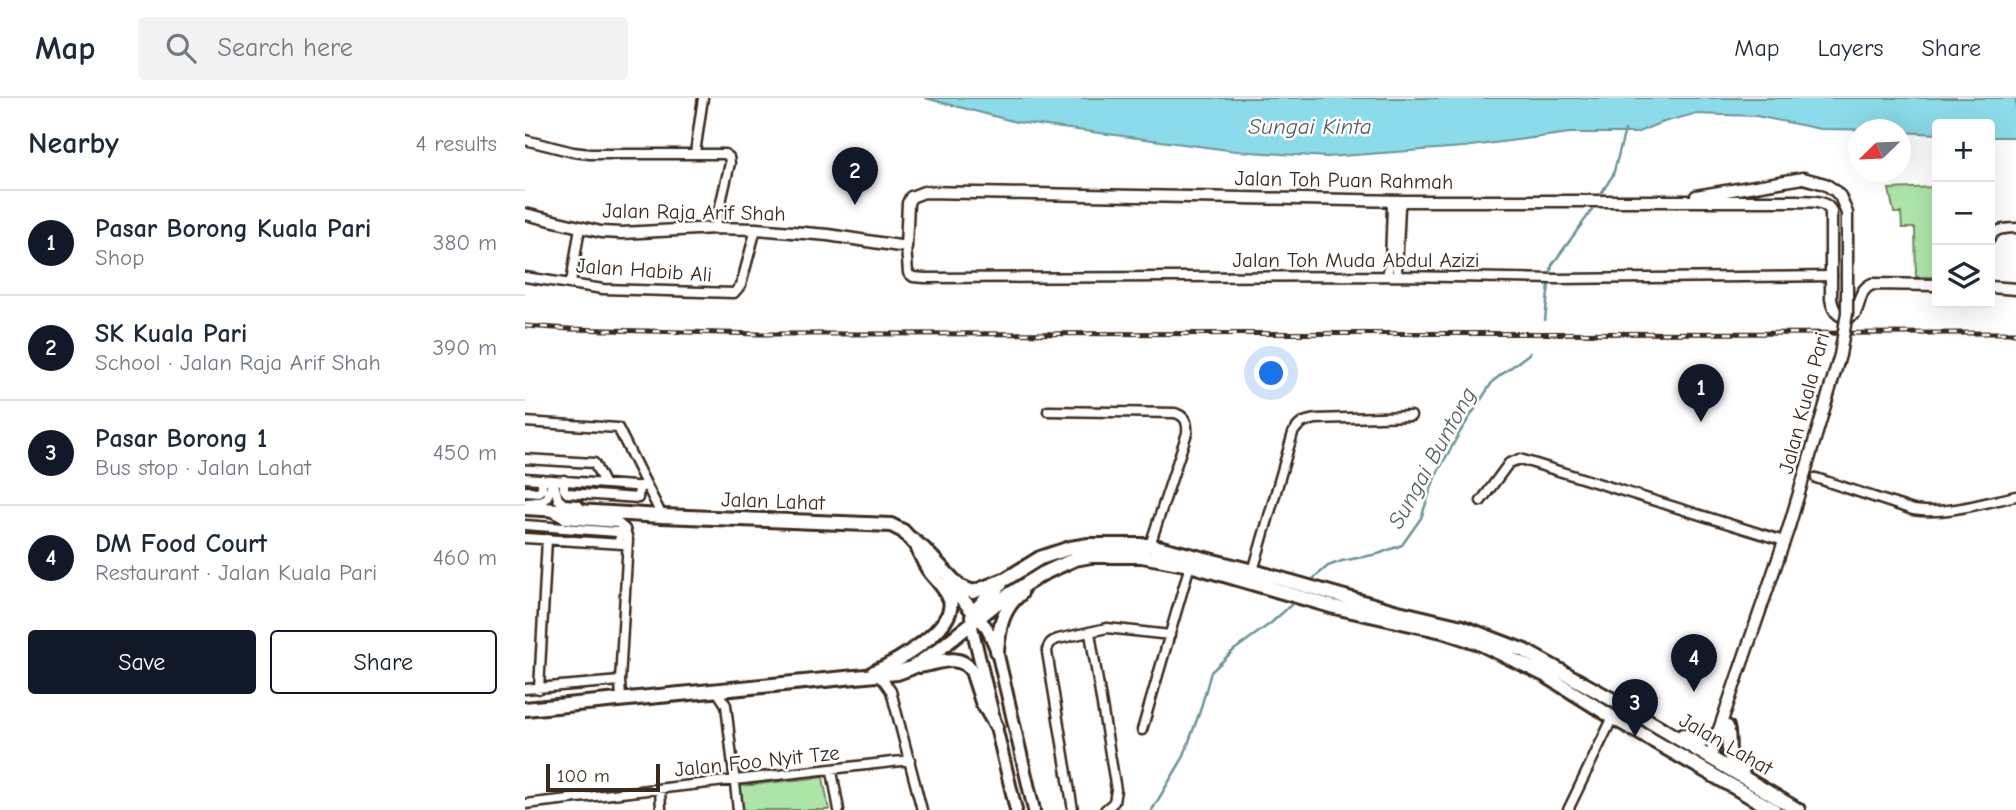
<!DOCTYPE html>
<meta charset="utf-8">
<style>
body{margin:0;font-family:"Comic Neue",sans-serif;background:#f2f2f3;color:#1f2937}
.controls{position:absolute;right:21px;top:21px;display:grid;overflow:hidden;border-radius:7px;box-shadow:0 7px 28px #0002}
.controls button{width:63px;height:63px;display:grid;place-items:center;padding:0;border:0;border-bottom:2px solid #e0e1e3;background:#fff;color:#1f2937;font:35px sans-serif}
.compass{position:absolute;left:1323px;top:21px;width:63px;height:63px;border-radius:50%;background:#fff;box-shadow:0 7px 28px #0002;rotate:247deg}
.scale{position:absolute;left:21px;bottom:18px;width:114px;box-sizing:border-box;padding-left:7px;border:4px solid #3b2a1e;border-top:0;font-size:19px;line-height:24px;white-space:nowrap;color:#3b2a1e;-webkit-text-stroke:5px #fff;paint-order:stroke}
.you{position:absolute;left:747px;top:276px;width:24px;height:24px;margin:-18px;border:5px solid #fff;border-radius:50%;background:#1a73e8;box-shadow:0 0 0 10px #1a73e833}
.badge{display:grid;place-items:center;width:46px;height:46px;border-radius:50%;background:#111827;color:#fff;font-size:23px;font-weight:700}
.pin{position:absolute;translate:-50% -58px;filter:drop-shadow(0 2px 4px #0008)}
.pin::after{content:'';position:absolute;top:37px;width:24px;height:21px;background:inherit;clip-path:polygon(0 0,100% 0,50% 100%)}
.list{margin:0;padding:0;list-style:none}
h2{display:flex;justify-content:space-between;align-items:center;height:91px;margin:0;padding:0 28px;font-size:30px}
h2 small{font-size:23px;font-weight:400;color:#747a83}
.list li{display:grid;grid-template-columns:46px 1fr auto;gap:21px;align-items:center;box-sizing:border-box;height:105px;padding:0 28px;border-top:2px solid #e0e1e3}
.list b{display:block;font-size:26px;white-space:nowrap}
.list p{margin:0;font-size:23px;white-space:nowrap;color:#747a83}
.list em{font-size:23px;font-style:normal;color:#747a83}
.actions{display:flex;gap:14px;padding:21px 28px}
.actions a{flex:1;padding:16px 0;border:2px solid #111827;border-radius:7px;text-align:center;font-size:24px;color:#111827}
.actions .main{background:#111827;color:#fff}
.icon{flex:none;width:38px;height:38px;fill:none;stroke:currentColor;stroke-width:2;stroke-linecap:round;stroke-linejoin:round}
.map{position:relative;flex:none;width:1491px;height:712px;overflow:hidden}
header{display:flex;align-items:center;gap:42px;box-sizing:border-box;height:98px;padding:0 35px;background:#fff;border-bottom:2px solid #e0e1e3}
header strong{font-size:33px}
nav{display:flex;gap:38px;margin-inline-start:auto;font-size:24px}
.search{width:490px;height:63px;background:#f2f2f3;display:flex;align-items:center;gap:18px;box-sizing:border-box;padding:0 24px;border-radius:7px;color:#747a83;font-size:26px}
main{display:flex}
aside{flex:1;background:#fff}
.map>svg:first-child{display:block}
.green{fill:#ade5a9;stroke:#748864;stroke-width:2}
.water{fill:#8cdbea;stroke:#6c9498;stroke-width:2}
.lines{fill:none;stroke-linecap:round;stroke-linejoin:round}
.stream{stroke:#6c9498;stroke-width:2.5}
.minor-casing{stroke:#3b2a1e;stroke-width:13}
.tertiary-casing{stroke:#3b2a1e;stroke-width:15}
.secondary-casing{stroke:#3b2a1e;stroke-width:16}
.primary-casing{stroke:#3b2a1e;stroke-width:18}
.minor{stroke:#fff;stroke-width:8}
.tertiary{stroke:#fff;stroke-width:10}
.secondary{stroke:#fff;stroke-width:10}
.primary{stroke:#fff;stroke-width:12}
.rail-casing{stroke:#3b2a1e;stroke-width:5}
.rail{stroke:#fff;stroke-width:2.5;stroke-dasharray:8;stroke-linecap:butt}
.tertiary-bridge-casing{stroke:#3b2a1e;stroke-width:15;stroke-linecap:butt}
.tertiary-bridge{stroke:#fff;stroke-width:10}
.labels{text-anchor:middle;dominant-baseline:central;stroke-width:5;stroke-linejoin:round;paint-order:stroke}
.street-label{font-size:21px;fill:#3b2a1e;stroke:#fff}
.water-label{font-size:23px;font-style:italic;fill:#535f5b;stroke:#fff}
</style>
<header>
<strong>Map</strong>
<div class="search"><svg class="icon" aria-label="search" viewBox="0 0 24 24"><circle cx="10" cy="10" r="6"/><path d="M15 15l6 6"/></svg>Search here</div>
<nav><a>Map</a><a>Layers</a><a>Share</a></nav>
</header>
<main>
<aside>
<h2>Nearby<small>4 results</small></h2>
<ul class="list">
<li><span class="badge">1</span><div><b>Pasar Borong Kuala Pari</b><p>Shop</p></div><em>380 m</em></li>
<li><span class="badge">2</span><div><b>SK Kuala Pari</b><p>School · Jalan Raja Arif Shah</p></div><em>390 m</em></li>
<li><span class="badge">3</span><div><b>Pasar Borong 1</b><p>Bus stop · Jalan Lahat</p></div><em>450 m</em></li>
<li><span class="badge">4</span><div><b>DM Food Court</b><p>Restaurant · Jalan Kuala Pari</p></div><em>460 m</em></li>
</ul>
<div class="actions"><a class="main">Save</a><a>Share</a></div>
</aside>
<div class="map">
<svg width="1491" height="712" viewBox="0 0 1491 712">
<rect width="100%" height="100%" fill="#fff"/>
<filter id="ink" filterUnits="userSpaceOnUse"><feTurbulence type="fractalNoise" baseFrequency=".0143" numOctaves="2"/><feDisplacementMap in="SourceGraphic" scale="14" xChannelSelector="R" yChannelSelector="G"/><feConvolveMatrix kernelMatrix="1 2 1 2 8 2 1 2 1" color-interpolation-filters="sRGB"/></filter>
<g filter="url(#ink)">
<!-- green -->
<path class="green" d="M1412 89V179H1391L1390 130H1377L1376 115H1369L1364 91Z
M298 679 304 712H218L215 688Z"/>
<!-- water -->
<path class="water" d="M400 0H1491V39H1465V26H1412V36L1376 34V32L1295 31 1231 18 1169 16 1135 25 1111 35H1045L939 49 802 59 711 53 491 24Z"/>
<g class="lines">
<!-- stream -->
<path class="stream" d="M1077 94 1088 77 1100 32
M1026 173 1027 167 1067 112
M1020 222 1024 186
M789 480 803 468 817 463 853 456 877 447 896 420 910 379 935 334 968 283 1005 255
M627 712 658 660 675 613 686 574 709 552 746 525 766 507"/>
<defs>
<path id="minor" d="M0 42 48 54 65 56H200L204 59 205 65 190 130
M170 55 178 0
M1465 140C1470 130 1480 131 1491 130
M381 149 383 175 388 179 400 180 874 178 1032 181 1307 178
M862 178 865 164 867 108 863 102
M874 178 872 173 875 109 878 103
M0 179 78 191 209 195 216 187 231 131
M46 185 55 129
M523 313 650 315C660 318 663 324 662 335L625 447
M0 324 93 330 137 418
M0 361 69 365 79 385
M0 380 122 389
M1291 380 1388 412C1421 417 1458 405 1491 398
M39 382V391L42 395 113 400 114 388
M0 393 13 394 17 391V381
M956 403 984 365 995 361 1259 443
M2 405C25 403 21 401 28 382L33 401 39 406 53 407 59 414
M27 414 40 421 93 425 100 431 103 442 95 583 96 601
M0 427 92 434 95 437 94 445
M0 440 98 446
M728 473 768 335C774 325 779 323 791 321L886 318
M565 535 591 692 589 704 580 712
M352 578 359 583 366 593 397 712
M0 591 95 583
M14 591 22 441
M192 593 201 607 213 712
M617 632 665 467
M307 673 314 712
M135 691 136 712
M0 706 385 662
M548 712 522 554C523 546 526 543 533 541L582 530 645 537
M1043 712 1088 619"/>
<path id="tertiary" d="M1171 98 1278 80
M0 116 76 134 97 135 190 130 231 131 303 137 381 149 383 105 386 99 399 94 878 103H1272C1285 104 1299 101 1306 113V201C1308 214 1317 225 1330 215 1336 203 1334 192 1347 186L1412 187
M1465 189 1491 191
M1187 660 1188 649 1263 432"/>
<path id="secondary" d="M453 519 462 530 472 553 509 712
M446 525 491 712"/>
<path id="primary" d="M0 410 137 418 366 427 378 433 389 445
M385 440 399 451 434 488 448 494 481 481 515 460 545 450 564 447H625L728 473 869 513 937 529 1000 553 1097 607 1273 712
M423 485 453 519
M447 519 452 510 476 486
M472 553C474 529 477 511 496 495
M394 568C413 565 434 554 447 573L457 604 471 628
M349 574C370 565 432 530 425 502 421 490 410 481 403 471 399 465 396 458 393 451
M0 611 372 575 386 570 412 553 477 501 517 476 550 461 566 458H617L665 467 809 509 917 533 954 545 1020 577 1092 622 1249 712
M1202 629C1207 649 1197 657 1218 671
M1158 637C1171 641 1184 648 1193 635"/>
</defs>
<!-- minor casing -->
<use href="#minor" class="minor-casing"/>
<!-- tertiary casing -->
<use href="#tertiary" class="tertiary-casing"/>
<!-- secondary casing -->
<use href="#secondary" class="secondary-casing"/>
<!-- primary casing -->
<use href="#primary" class="primary-casing"/>
<!-- minor -->
<use href="#minor" class="minor"/>
<!-- tertiary -->
<use href="#tertiary" class="tertiary"/>
<!-- secondary -->
<use href="#secondary" class="secondary"/>
<!-- primary -->
<use href="#primary" class="primary"/>
<defs>
<path id="rail" d="M0 228 45 231 235 236 1491 235"/>
</defs>
<!-- rail casing -->
<use href="#rail" class="rail-casing"/>
<!-- rail -->
<use href="#rail" class="rail"/>
<defs>
<path id="tertiary-bridge" d="M1263 432 1315 257 1322 215V115L1315 98 1309 92 1300 86 1278 80"/>
</defs>
<!-- tertiary-bridge casing -->
<use href="#tertiary-bridge" class="tertiary-bridge-casing"/>
<!-- tertiary-bridge -->
<use href="#tertiary-bridge" class="tertiary-bridge"/>
</g>
</g>
<g class="labels">
<!-- street labels -->
<g class="street-label">
<text transform="translate(819 82) rotate(1)">Jalan Toh Puan Rahmah</text>
<text transform="translate(169 114) rotate(1)">Jalan Raja Arif Shah</text>
<text x="831" y="162">Jalan Toh Muda Abdul Azizi</text>
<text transform="translate(119 172) rotate(4)">Jalan Habib Ali</text>
<text transform="translate(1279 305) rotate(-75)">Jalan Kuala Pari</text>
<text transform="translate(248 403) rotate(2)">Jalan Lahat</text>
<text transform="translate(1201 646) rotate(30)">Jalan Lahat</text>
<text transform="translate(232 663) rotate(-6)">Jalan Foo Nyit Tze</text>
</g>
<!-- water labels -->
<g class="water-label">
<text x="785" y="28">Sungai Kinta</text>
<text transform="translate(907 360) rotate(-61)">Sungai Buntong</text>
</g>
</g>
</svg>
<div class="controls">
<button>+</button>
<button>−</button>
<button><svg class="icon" aria-label="layers" viewBox="0 0 24 24"><path d="M12 4l9 5-9 5-9-5zM3 14l9 5 9-5"/></svg></button>
</div>
<svg class="compass" viewBox="-18 -18 36 36"><path d="M0-13l5 13h-10z" fill="#e53935"/><path d="M0 13l5-13h-10z" fill="#747a83"/></svg>
<div class="scale">100 m</div>
<div class="you"></div>
<div class="pin badge" style="left:1176px;top:324px">1</div>
<div class="pin badge" style="left:330px;top:107px">2</div>
<div class="pin badge" style="left:1110px;top:639px">3</div>
<div class="pin badge" style="left:1169px;top:594px">4</div>
</div>
</main>
